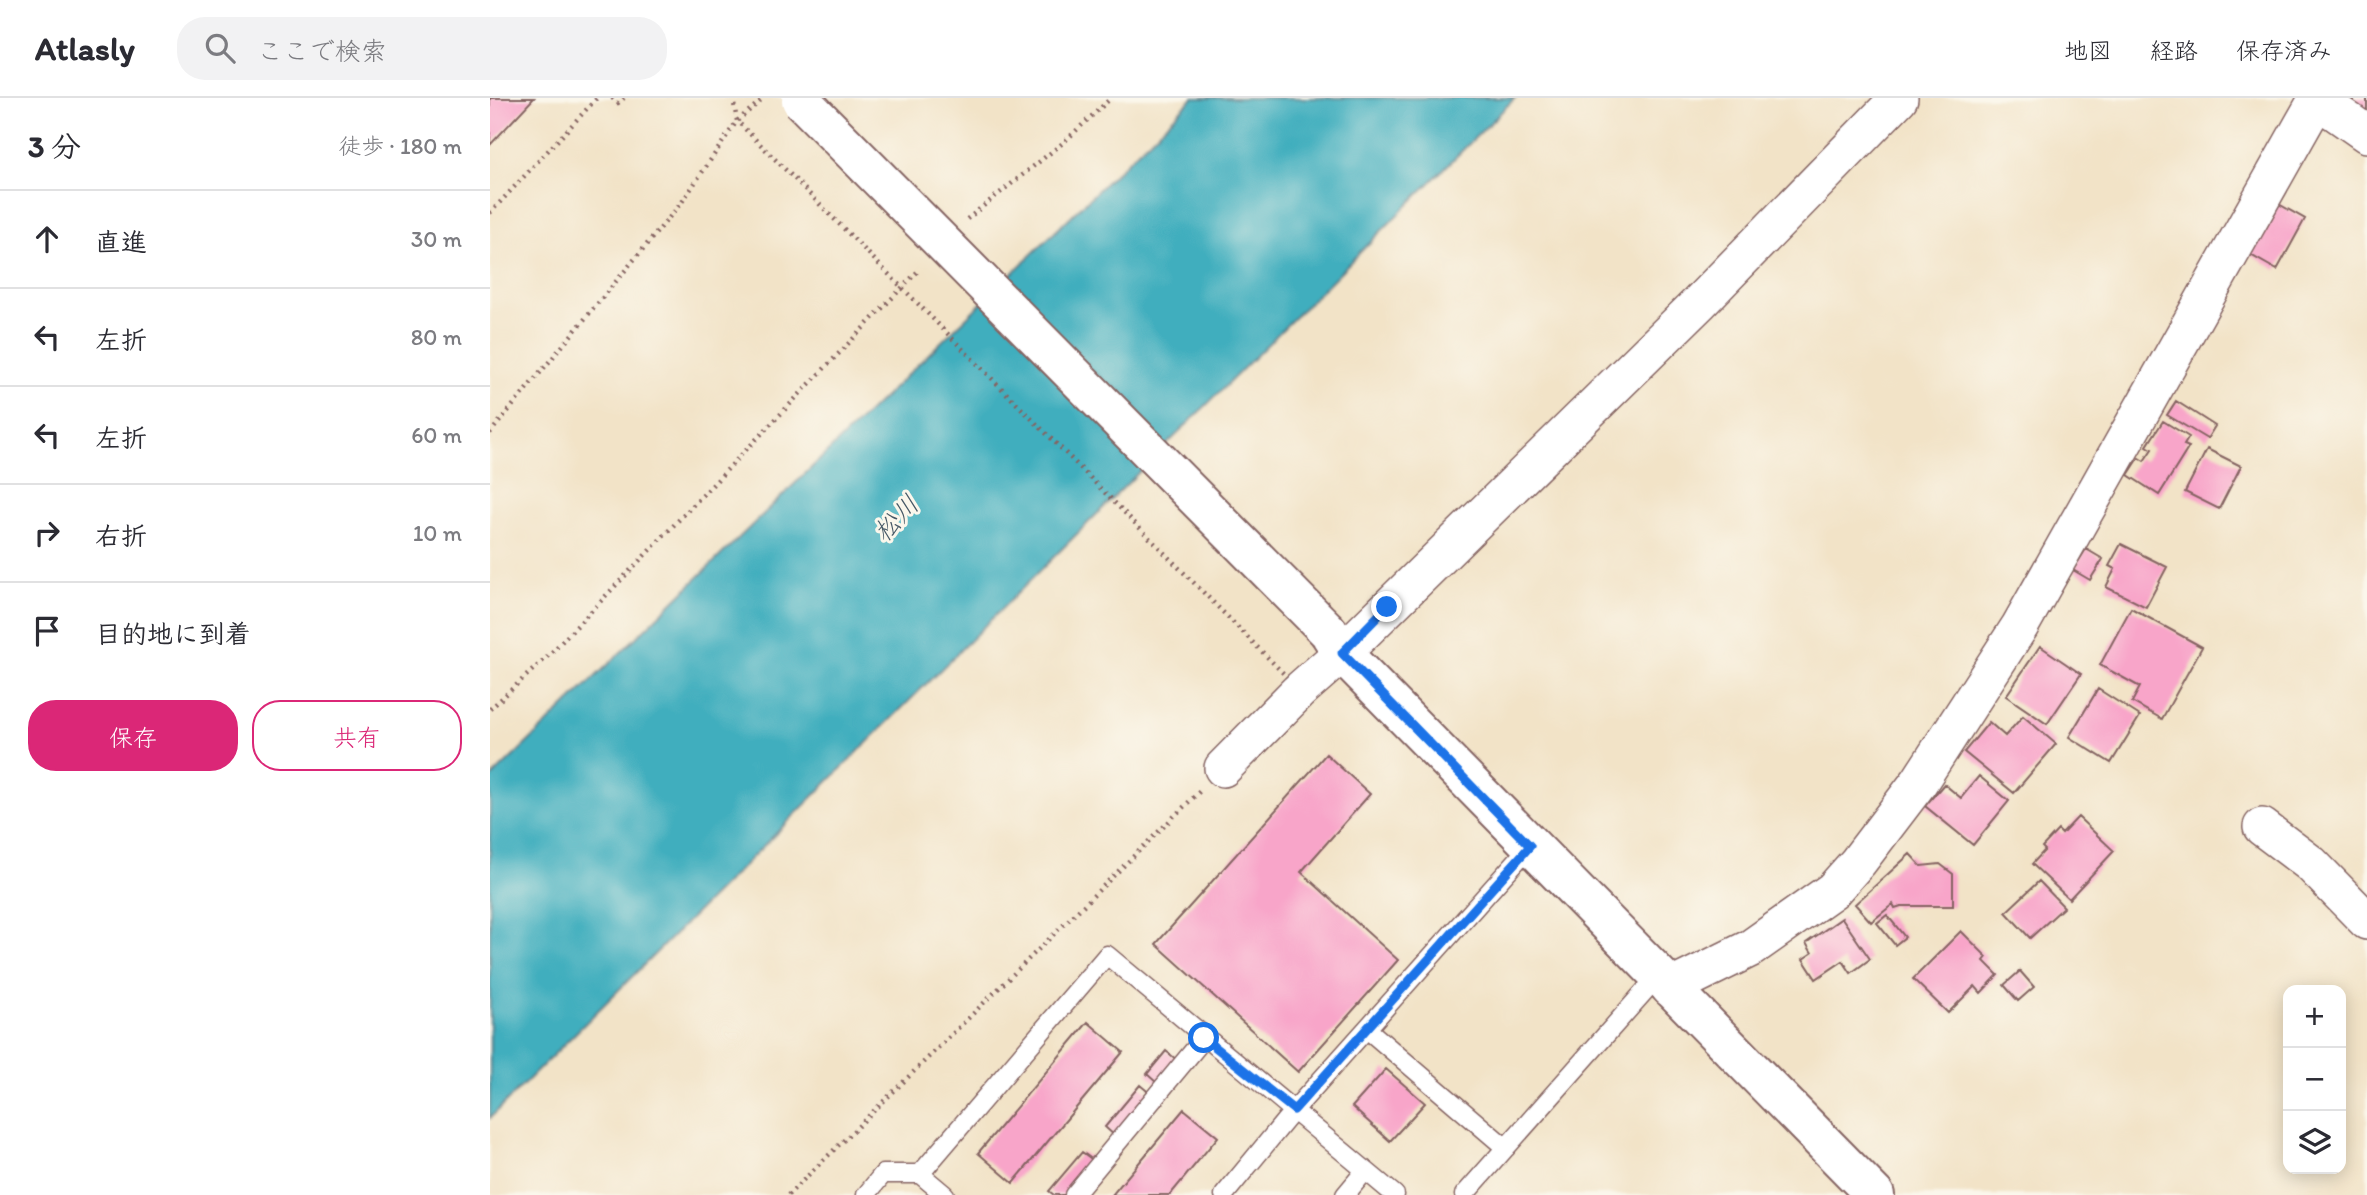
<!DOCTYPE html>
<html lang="ja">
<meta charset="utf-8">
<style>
body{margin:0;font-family:Itim,"Klee One",sans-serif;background:#f2f2f3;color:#2b2b33}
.controls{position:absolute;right:21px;bottom:21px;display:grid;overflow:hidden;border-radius:14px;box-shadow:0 4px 18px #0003}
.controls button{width:63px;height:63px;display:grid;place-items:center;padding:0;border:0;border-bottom:2px solid #e1e1e2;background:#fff;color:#2b2b33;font:35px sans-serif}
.stop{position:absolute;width:21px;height:21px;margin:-16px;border:5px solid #1a73e8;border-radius:50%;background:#fff}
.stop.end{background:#1a73e8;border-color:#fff;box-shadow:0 2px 7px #0008}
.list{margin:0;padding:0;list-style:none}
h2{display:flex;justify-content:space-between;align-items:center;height:91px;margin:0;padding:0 28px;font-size:30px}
h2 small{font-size:23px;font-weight:400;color:#7c7c81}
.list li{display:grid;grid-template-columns:46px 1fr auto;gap:21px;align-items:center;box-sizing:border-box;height:98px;padding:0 28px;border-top:2px solid #e1e1e2}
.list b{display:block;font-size:26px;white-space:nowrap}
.list em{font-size:23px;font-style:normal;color:#7c7c81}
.actions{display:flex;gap:14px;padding:21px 28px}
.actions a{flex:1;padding:16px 0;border:2px solid #db2777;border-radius:28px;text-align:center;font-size:24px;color:#db2777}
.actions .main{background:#db2777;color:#fff}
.icon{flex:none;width:38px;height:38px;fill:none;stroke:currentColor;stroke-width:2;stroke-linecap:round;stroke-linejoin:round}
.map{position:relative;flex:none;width:1877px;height:1097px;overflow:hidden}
header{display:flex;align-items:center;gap:42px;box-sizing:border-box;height:98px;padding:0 35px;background:#fff;border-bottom:2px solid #e1e1e2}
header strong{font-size:33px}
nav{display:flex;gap:38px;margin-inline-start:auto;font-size:24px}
.search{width:490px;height:63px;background:#f2f2f3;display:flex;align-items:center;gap:18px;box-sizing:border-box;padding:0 24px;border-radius:28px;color:#7c7c81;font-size:26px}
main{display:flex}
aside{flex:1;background:#fff}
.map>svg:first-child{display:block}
.water{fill:#40aebe;stroke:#456674;stroke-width:2}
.building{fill:#f8a5c9}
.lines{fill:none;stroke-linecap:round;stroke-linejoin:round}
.lane-casing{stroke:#856462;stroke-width:21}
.street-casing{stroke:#856462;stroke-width:40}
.secondary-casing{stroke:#856462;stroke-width:42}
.path{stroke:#856462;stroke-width:4.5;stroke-dasharray:2 5;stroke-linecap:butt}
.lane{stroke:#fff;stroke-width:18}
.street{stroke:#fff;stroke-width:37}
.secondary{stroke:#fff;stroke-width:38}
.secondary-bridge-casing{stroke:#856462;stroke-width:42;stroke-linecap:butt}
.path-bridge{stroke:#856462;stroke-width:4.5;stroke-dasharray:2 5;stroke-linecap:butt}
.secondary-bridge{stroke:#fff;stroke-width:38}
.route{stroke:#1a73e8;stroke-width:9}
.labels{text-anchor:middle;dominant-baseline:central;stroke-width:6;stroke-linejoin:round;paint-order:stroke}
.water-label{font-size:26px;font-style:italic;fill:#465866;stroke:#fbf7ec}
</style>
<header>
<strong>Atlasly</strong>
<div class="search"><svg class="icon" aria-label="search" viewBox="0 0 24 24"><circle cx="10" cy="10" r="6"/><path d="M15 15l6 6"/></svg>ここで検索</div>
<nav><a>地図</a><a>経路</a><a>保存済み</a></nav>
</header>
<main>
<aside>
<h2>3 分<small>徒歩 · 180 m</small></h2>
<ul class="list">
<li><svg class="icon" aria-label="ahead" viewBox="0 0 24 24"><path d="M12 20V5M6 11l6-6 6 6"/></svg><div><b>直進</b></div><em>30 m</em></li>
<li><svg class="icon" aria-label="left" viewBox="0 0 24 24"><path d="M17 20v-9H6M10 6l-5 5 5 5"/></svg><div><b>左折</b></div><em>80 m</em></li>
<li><svg class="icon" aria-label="left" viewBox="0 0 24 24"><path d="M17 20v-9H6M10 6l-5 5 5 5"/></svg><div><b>左折</b></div><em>60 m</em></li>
<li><svg class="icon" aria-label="right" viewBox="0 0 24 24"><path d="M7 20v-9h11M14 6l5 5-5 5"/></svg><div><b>右折</b></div><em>10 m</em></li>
<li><svg class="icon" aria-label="arrive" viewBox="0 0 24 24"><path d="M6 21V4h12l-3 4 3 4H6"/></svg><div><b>目的地に到着</b></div></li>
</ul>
<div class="actions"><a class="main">保存</a><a>共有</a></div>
</aside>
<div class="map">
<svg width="1877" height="1097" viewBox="0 0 1877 1097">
<rect width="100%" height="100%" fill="#fbf7ec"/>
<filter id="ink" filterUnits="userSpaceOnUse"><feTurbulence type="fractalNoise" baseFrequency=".0143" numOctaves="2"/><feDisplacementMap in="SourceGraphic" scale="14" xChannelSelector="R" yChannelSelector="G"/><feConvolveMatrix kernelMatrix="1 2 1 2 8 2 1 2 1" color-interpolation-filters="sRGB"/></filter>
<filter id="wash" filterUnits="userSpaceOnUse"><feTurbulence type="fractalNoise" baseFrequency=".00686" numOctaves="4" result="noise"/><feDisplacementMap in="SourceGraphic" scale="28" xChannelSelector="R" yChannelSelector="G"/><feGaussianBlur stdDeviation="1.57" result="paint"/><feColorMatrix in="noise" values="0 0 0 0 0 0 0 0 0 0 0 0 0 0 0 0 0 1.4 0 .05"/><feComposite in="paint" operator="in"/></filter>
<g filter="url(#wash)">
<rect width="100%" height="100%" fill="#f2e3c7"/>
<!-- water -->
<path class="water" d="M703 0H1025L0 1020V681Z"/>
<g id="blocks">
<!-- building -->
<path class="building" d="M0 0H44L0 47Z
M1864 0H1877V16L1861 7Z
M1787 105 1815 121 1787 172 1759 156Z
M1686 303 1725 328 1717 341 1677 317Z
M1673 323 1699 339 1694 347 1699 349 1669 397 1638 377 1649 360 1654 363 1662 351 1657 348Z
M1717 351 1751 368 1729 411 1695 394Z
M1631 446 1677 469 1656 509 1616 489 1625 471 1619 468Z
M1596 451 1613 461 1600 482 1583 472Z
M1641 510 1712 549 1672 621 1642 604 1650 589 1610 567Z
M1550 548 1591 576 1557 626 1516 598Z
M1608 591 1650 618 1621 665 1579 639Z
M1533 618 1566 646 1524 695 1474 654 1499 624 1515 638Z
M836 656 880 696 811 774 908 862 808 974 666 846Z
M1489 678 1519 703 1483 747 1435 708 1454 686 1471 700Z
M1588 719 1624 753 1579 801 1542 766 1555 752 1552 749 1568 732 1572 736Z
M1420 756 1431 768 1450 766 1463 776V808H1411L1405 810 1403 806 1381 824 1365 806Z
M1549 783 1574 809 1540 840 1516 814Z
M1397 817 1415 839 1405 847 1387 825Z
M1352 820 1380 861 1361 875 1353 863 1326 881 1313 861 1322 855 1316 845Z
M1471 833 1497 859 1494 863 1508 877 1491 895 1485 888 1458 915 1423 881Z
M1530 873 1544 889 1528 903 1514 887Z
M598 924 633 954 523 1085 488 1055Z
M676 953 687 962 667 985 657 976Z
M896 971 935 1005 900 1043 862 1009Z
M650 987 662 997 626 1039 615 1029Z
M694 1011 728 1039 680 1097H622Z
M592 1054 604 1063 575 1097H564L559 1093Z"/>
</g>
</g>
<g filter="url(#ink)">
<use href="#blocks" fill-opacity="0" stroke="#856462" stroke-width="2"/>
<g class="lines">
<defs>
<path id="lane" d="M877 931 1016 1050
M430 1076 455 1097
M376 1097 393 1076H430L617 857 905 1097
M584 1097 714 940
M734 1097 804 1012 1040 748
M855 1097 875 1073
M974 1097 1168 878"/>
<path id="street" d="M1827 1 1877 36
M733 670 810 592 852 555 1209 205 1409 0
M1772 729 1821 766 1877 823
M1180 890 1261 850 1343 792 1368 764 1429 684 1530 528 1828 0"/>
<path id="secondary" d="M838 533 852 555 1385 1097"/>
</defs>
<!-- lane casing -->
<use href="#lane" class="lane-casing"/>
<!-- street casing -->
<use href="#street" class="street-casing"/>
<!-- secondary casing -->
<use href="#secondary" class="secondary-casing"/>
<!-- path -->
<path class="path" d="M122 0 128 5 134 0
M243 0 247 23 275 51
M0 115 107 0
M477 121 574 44 621 0
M0 335 192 104 247 23 274 0
M0 611 57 559 430 171
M298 1097 710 693"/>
<!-- lane -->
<use href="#lane" class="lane"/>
<!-- street -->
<use href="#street" class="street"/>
<!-- secondary -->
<use href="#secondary" class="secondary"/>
<defs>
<path id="secondary-bridge" d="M311 2 838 533"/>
</defs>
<!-- secondary-bridge casing -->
<use href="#secondary-bridge" class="secondary-bridge-casing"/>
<!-- path-bridge -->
<path class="path-bridge" d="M275 51 797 579"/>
<!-- secondary-bridge -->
<use href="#secondary-bridge" class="secondary-bridge"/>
</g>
</g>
<g class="lines" filter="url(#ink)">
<!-- route -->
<path class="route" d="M714 940 804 1012 1040 748 852 555 897 509"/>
</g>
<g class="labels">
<!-- water labels -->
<g class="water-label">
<text transform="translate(406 420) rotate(-46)">松川</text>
</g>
</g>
</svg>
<div class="controls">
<button>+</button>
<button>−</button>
<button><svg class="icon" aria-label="layers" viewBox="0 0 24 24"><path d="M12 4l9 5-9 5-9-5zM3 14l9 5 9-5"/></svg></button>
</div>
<div class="stop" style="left:714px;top:940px"></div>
<div class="stop end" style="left:897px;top:509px"></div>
</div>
</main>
